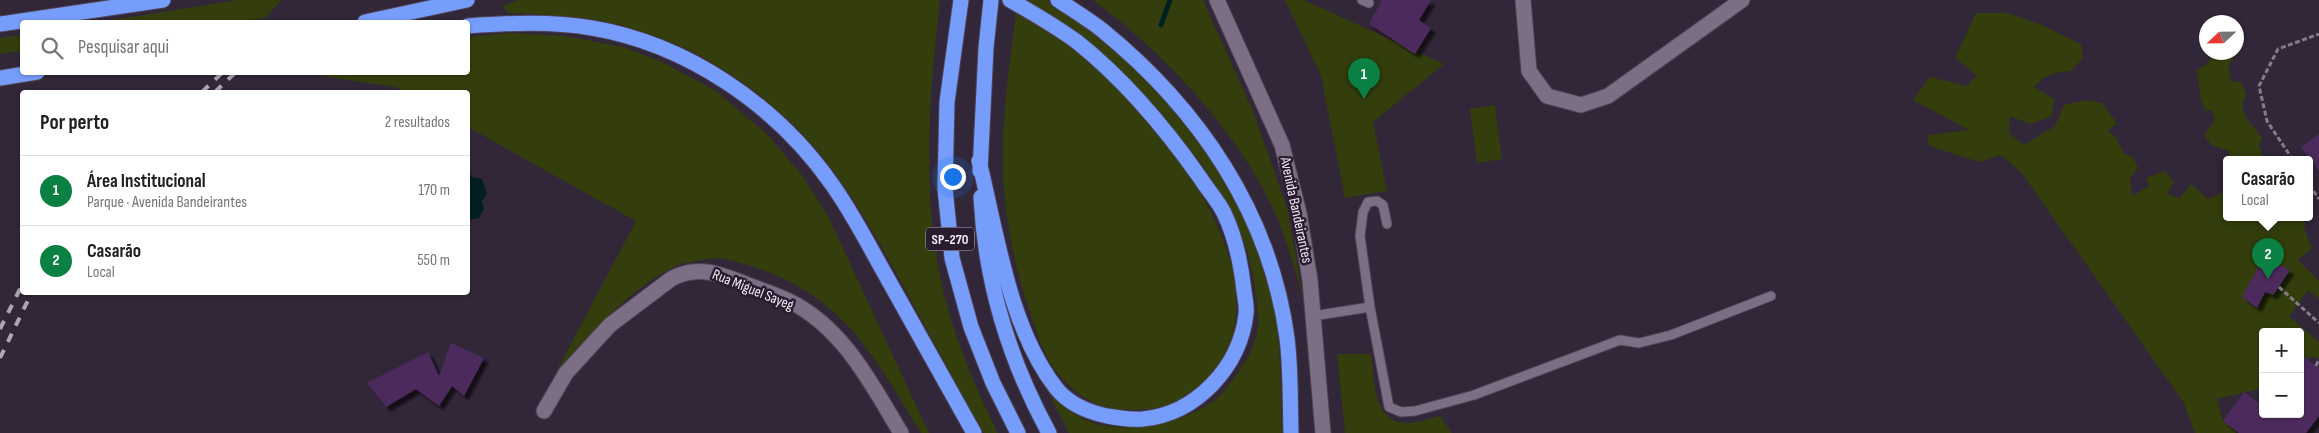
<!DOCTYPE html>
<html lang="pt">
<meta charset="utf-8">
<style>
body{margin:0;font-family:"Sofia Sans Condensed",sans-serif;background:#f6f6f6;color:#202124}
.controls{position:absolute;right:15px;bottom:15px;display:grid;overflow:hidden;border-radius:5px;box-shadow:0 1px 4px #0004}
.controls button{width:45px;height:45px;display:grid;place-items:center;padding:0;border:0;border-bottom:1px solid #e0e0e0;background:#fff;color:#202124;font:25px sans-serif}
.compass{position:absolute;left:2199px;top:15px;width:45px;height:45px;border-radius:50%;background:#fff;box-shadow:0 1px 4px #0004;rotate:248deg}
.you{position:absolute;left:952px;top:176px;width:18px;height:18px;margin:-12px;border:4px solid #fff;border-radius:50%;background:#1a73e8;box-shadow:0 0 0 8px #1a73e833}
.badge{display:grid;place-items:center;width:32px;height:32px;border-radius:50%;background:#0b8043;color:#fff;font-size:16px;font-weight:700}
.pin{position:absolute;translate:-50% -41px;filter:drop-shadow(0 1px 2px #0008)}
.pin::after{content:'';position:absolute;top:26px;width:18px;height:15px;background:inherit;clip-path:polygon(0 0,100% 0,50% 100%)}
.popup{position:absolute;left:2223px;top:156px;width:90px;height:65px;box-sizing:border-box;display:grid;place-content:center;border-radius:5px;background:#fff;filter:drop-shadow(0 1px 4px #0005);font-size:16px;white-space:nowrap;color:#757577}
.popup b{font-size:19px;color:#202124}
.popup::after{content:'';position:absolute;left:50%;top:100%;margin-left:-10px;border:10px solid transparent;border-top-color:#fff}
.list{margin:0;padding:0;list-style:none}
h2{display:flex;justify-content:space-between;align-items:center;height:65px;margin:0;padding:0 20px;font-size:21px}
h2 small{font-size:16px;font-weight:400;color:#757577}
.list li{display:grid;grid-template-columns:32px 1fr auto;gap:15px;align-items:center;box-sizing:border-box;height:70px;padding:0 20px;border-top:1px solid #e0e0e0}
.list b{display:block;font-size:19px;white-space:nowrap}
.list p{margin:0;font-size:16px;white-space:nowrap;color:#757577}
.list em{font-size:16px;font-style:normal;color:#757577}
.icon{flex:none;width:28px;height:28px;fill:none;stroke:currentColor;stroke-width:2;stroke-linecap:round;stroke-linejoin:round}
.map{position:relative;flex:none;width:2319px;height:433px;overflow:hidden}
.search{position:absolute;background:#fff;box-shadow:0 1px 4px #0004;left:20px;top:20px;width:450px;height:55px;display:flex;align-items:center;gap:12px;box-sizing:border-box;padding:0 18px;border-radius:5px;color:#757577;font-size:19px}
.panel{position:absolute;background:#fff;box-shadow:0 1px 4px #0004;left:20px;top:90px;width:450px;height:205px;border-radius:5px}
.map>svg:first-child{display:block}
.green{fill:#333e0c}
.water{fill:#001f21}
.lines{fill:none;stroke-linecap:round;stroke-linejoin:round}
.stream{stroke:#001f21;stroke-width:5}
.building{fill:#4d2b5d;filter:url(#shadow)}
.lane-casing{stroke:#4e4453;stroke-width:11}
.street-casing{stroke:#4e4453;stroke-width:17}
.highway-casing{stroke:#4e4453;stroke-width:17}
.path{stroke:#857b8b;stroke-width:3;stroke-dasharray:5 2.5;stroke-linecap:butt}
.lane{stroke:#7c6e84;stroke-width:9}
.street{stroke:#7c6e84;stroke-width:15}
.highway{stroke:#769dfc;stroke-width:15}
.rail{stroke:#aea6b4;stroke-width:4;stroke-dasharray:9 9;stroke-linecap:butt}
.labels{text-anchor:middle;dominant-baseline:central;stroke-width:5;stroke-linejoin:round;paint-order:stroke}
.shield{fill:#281c2e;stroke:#b5acba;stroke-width:1}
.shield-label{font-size:14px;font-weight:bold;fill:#f1eaf6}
.street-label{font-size:15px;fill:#f1eaf6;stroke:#281c2e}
</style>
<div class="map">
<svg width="2319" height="433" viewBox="0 0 2319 433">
<defs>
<filter id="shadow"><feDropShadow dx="4.5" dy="4.5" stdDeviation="1" flood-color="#0009"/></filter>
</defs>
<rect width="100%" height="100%" fill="#322639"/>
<!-- green -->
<path class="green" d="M238 0H282L265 18 233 22H99Z
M519 0H940C930 93 921 187 941 280 952 333 974 385 998 433H984C937 354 899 270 849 193 796 111 711 47 616 24 580 16 544 14 508 13L502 6Z
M1023 0C1031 0 1039 0 1046 0 1062 2 1108 44 1121 56 1194 125 1260 211 1275 312 1281 352 1281 393 1282 433H1069L1049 395C1064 407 1078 419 1097 424 1136 433 1179 424 1212 402 1223 395 1232 381 1239 371 1249 357 1256 343 1258 326 1259 311 1256 295 1254 281 1241 201 1185 139 1129 83 1115 70 1102 53 1086 41 1066 25 1045 13 1023 0Z
M1093 0H1203L1253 111 1288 211 1304 303C1296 273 1288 242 1275 213 1238 131 1164 53 1093 0Z
M1285 0H1304L1444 64 1373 122 1387 191 1345 198 1321 76Z
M1016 12C1034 22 1052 32 1067 44 1144 104 1268 242 1229 348 1218 379 1182 406 1149 409 1132 410 1109 411 1094 403 1079 395 1066 384 1056 371 1046 358 1040 340 1034 325 1017 276 1005 225 1003 173 1001 119 1010 65 1016 12Z
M1976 13H2007L2040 24 2081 44 2083 58 2071 71C2055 72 2044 75 2034 87L2054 99 2052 116 2030 124 2010 116 2009 133 2024 145 2055 126 2064 105 2086 100 2102 103 2117 123 2108 131 2115 136 2124 154 2133 157 2138 168 2130 178 2132 196 2149 186 2146 178 2165 171 2174 182 2167 194 2180 198 2191 184 2208 199 2227 190V218H2304L2305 231 2312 248 2298 260 2319 281V298L2308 290 2289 316 2319 342V359L2312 356 2308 359 2303 356 2300 360V332H2263V388L2217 399 2223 421 2237 431 2235 433H2195L2184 403 2021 172 2001 155 1979 162 1929 146 1927 135 1969 130 1913 100 1930 77 1967 86 1977 75 1955 58Z
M510 33 566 36 623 47 660 61 716 91 767 134 802 175 828 216 929 433H921C873 355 844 296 751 266 724 258 719 256 692 262 686 263 679 264 674 267 627 290 591 335 556 372L636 221 468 127V92H405L395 87 301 73 468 72V37Z
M22 35V51L0 54V38Z
M2214 53H2236L2228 68 2231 75 2229 79 2232 82 2241 81 2246 94 2242 106 2246 118 2262 137 2259 145 2265 160H2230L2229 151 2211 145 2204 135 2215 120 2212 110 2206 111C2198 98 2201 87 2196 71L2208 63Z
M1495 105 1502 159 1477 163 1470 109Z
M1337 354H1371C1374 377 1373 422 1405 423 1416 424 1429 418 1440 416L1452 433H1345Z"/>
<!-- water -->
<path class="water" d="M468 170 472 177 482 179 487 194 482 201 484 209 479 218 468 220Z"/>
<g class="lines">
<!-- stream -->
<path class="stream" d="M1161 25 1170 0"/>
</g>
<!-- building -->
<path class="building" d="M1382 0H1431L1419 20 1431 28 1415 54 1369 24Z
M2319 134V171L2301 147Z
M2264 257 2290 270 2273 295 2265 292 2257 308 2242 297Z
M451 343 484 358 464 396 452 386 439 406 416 389 386 407 367 383 428 352 439 376Z
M2300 354 2319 368V416L2306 433H2239L2223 421 2244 392 2263 406V414H2300Z"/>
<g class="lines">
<defs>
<path id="lane" d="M1362 0 1369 3
M1387 224 1383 205 1377 201 1368 202 1363 212 1360 236 1370 307 1389 407 1401 412 1415 411 1474 395 1620 340 1639 343 1671 335 1771 296
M1313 316 1370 307"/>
<path id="street" d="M1217 0 1282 145 1299 213 1310 280 1323 433
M1523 0 1529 71 1547 96 1581 105 1608 96 1742 0
M544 411 566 373 610 325 671 279C696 265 718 273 743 283 758 289 774 294 789 301 843 327 872 385 901 433"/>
<path id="highway" d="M961 0 947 102 945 188 952 258 971 327 993 383 1018 433
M1058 0C1073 10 1088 19 1102 30 1199 109 1270 213 1287 338 1291 369 1290 402 1291 433
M365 22 467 0
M0 24 163 0
M468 26C508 23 552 21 592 28 687 44 776 105 831 183 852 212 868 244 885 274 915 327 944 380 974 433
M0 78 37 72
M979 161C997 234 1009 327 1056 388 1068 403 1088 412 1107 416 1118 418 1131 420 1143 419 1196 414 1240 367 1246 314 1247 307 1245 298 1244 291 1241 263 1236 238 1224 213 1218 201 1208 190 1201 179 1166 129 1124 79 1076 41 1055 26 1033 13 1010 0
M980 171 986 48 991 0
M981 197C985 282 1008 358 1049 433"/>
</defs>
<!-- lane casing -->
<use href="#lane" class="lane-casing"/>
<!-- street casing -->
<use href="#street" class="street-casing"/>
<!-- highway casing -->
<use href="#highway" class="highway-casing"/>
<!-- path -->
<path class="path" d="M2293 160 2267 121 2259 86 2278 49 2319 34
M2309 185 2319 199
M2279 287 2319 323
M2316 366 2319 359"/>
<!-- lane -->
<use href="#lane" class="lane"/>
<!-- street -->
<use href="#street" class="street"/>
<!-- highway -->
<use href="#highway" class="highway"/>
<!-- rail -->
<path class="rail" d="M202 92 223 72
M215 92 236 72
M0 329 22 285
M0 358 32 292"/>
</g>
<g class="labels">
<!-- shield labels -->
<rect class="shield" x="926" y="227.5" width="48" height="23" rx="4"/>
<g class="shield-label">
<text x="950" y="239">SP-270</text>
</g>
<!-- street labels -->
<g class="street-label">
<text transform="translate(1296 210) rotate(78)">Avenida Bandeirantes</text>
<text transform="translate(753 290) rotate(22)">Rua Miguel Sayeg</text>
</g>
</g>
</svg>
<div class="controls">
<button>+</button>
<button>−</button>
</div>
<svg class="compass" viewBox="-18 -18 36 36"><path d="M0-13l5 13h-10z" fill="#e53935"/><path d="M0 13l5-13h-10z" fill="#757577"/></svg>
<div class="you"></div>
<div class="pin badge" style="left:1364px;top:99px">1</div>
<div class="pin badge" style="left:2268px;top:279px">2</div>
<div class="popup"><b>Casarão</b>Local</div>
<div class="search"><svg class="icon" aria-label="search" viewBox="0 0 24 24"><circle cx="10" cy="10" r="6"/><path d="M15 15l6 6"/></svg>Pesquisar aqui</div>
<section class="panel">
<h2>Por perto<small>2 resultados</small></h2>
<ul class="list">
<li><span class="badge">1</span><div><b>Área Institucional</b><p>Parque · Avenida Bandeirantes</p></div><em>170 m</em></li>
<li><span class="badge">2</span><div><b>Casarão</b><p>Local</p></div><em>550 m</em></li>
</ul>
</section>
</div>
